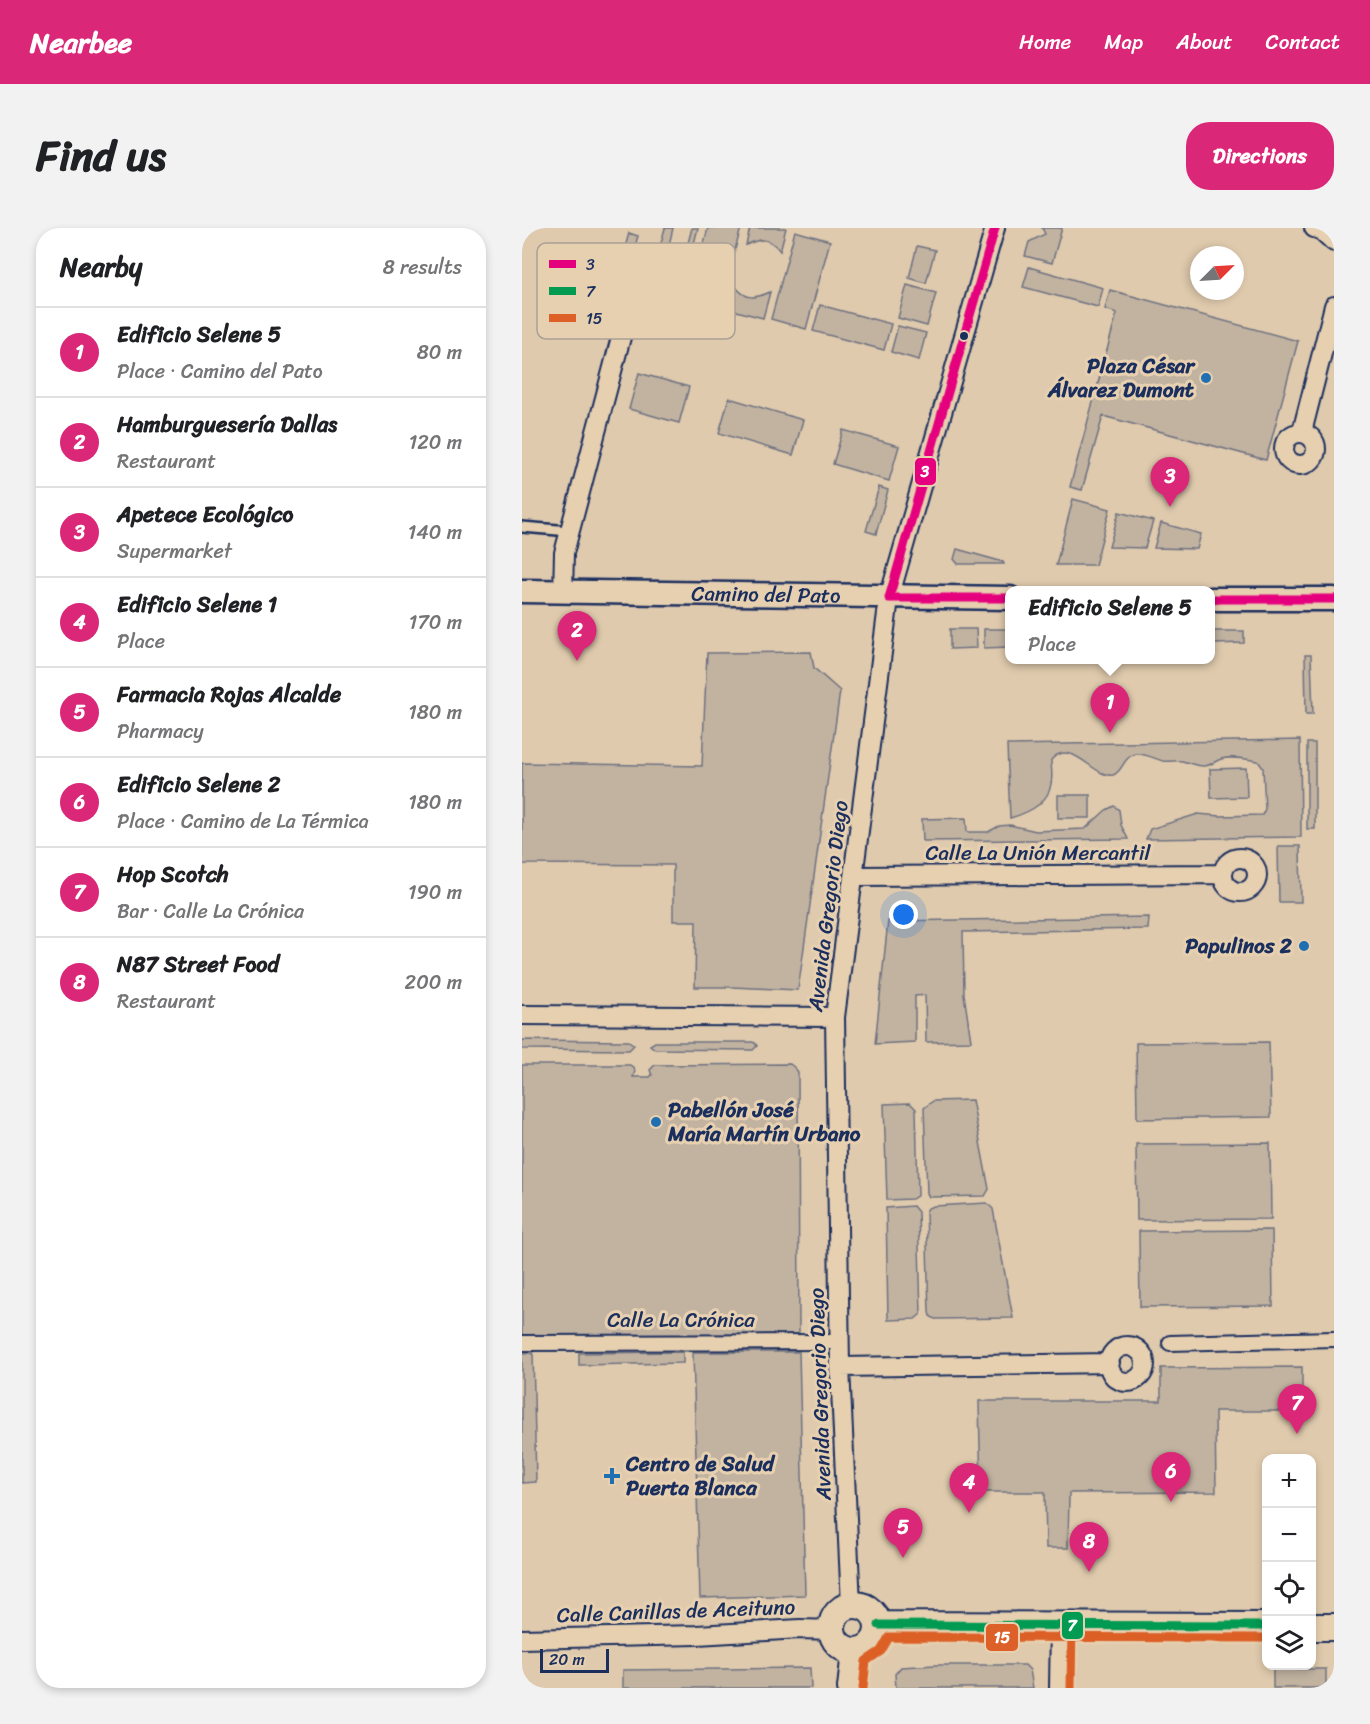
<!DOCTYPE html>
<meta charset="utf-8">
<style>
body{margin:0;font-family:Sriracha,sans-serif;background:#f2f2f2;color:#202124}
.controls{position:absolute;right:18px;bottom:18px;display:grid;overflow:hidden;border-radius:12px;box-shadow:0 3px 9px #0003}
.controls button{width:54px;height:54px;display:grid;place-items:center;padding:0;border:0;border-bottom:2px solid #e0e0e0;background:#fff;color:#202124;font:30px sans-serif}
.compass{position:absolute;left:668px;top:18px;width:54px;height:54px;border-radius:50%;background:#fff;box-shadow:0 3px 9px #0003;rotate:66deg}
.scale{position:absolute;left:18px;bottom:15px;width:69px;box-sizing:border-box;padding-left:6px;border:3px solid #1b2f5e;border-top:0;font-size:16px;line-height:21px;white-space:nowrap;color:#1b2f5e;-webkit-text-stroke:4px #e7d0b0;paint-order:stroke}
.you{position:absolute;left:382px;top:687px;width:21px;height:21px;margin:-15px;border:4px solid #fff;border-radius:50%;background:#1a73e8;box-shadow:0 0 0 9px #1a73e833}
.badge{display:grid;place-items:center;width:39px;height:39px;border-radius:50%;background:#db2777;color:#fff;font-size:20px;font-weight:700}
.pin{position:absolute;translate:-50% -50px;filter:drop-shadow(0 2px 3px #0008)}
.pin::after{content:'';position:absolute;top:32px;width:21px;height:18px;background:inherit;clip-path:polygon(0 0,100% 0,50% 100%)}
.popup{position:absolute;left:483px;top:358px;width:210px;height:78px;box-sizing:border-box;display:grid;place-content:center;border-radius:12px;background:#fff;filter:drop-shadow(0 2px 4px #0005);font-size:20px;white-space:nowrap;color:#757577}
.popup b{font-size:22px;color:#202124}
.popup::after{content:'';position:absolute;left:50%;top:100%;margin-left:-12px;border:12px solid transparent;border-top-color:#fff}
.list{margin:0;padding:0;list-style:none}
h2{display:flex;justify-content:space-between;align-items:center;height:78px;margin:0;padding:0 24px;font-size:26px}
h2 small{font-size:20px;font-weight:400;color:#757577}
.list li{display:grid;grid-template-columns:39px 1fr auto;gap:18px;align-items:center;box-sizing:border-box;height:90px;padding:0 24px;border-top:2px solid #e0e0e0}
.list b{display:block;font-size:22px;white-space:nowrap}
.list p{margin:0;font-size:20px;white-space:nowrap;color:#757577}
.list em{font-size:20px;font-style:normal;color:#757577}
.icon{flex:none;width:33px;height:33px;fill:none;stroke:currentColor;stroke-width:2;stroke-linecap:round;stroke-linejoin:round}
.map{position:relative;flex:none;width:812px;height:1460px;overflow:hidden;border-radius:24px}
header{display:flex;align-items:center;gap:36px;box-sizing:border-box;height:84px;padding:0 30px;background:#db2777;color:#fff}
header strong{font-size:28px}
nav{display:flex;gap:33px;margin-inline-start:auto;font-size:21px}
.intro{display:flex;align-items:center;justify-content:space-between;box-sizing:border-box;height:144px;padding:0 36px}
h1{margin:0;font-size:42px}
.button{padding:15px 27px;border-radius:24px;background:#db2777;color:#fff;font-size:21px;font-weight:700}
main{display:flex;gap:36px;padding:0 36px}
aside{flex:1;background:#fff;border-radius:24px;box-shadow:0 3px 9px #0003}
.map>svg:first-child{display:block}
.green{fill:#c2b3a1;stroke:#6e7180;stroke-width:1.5}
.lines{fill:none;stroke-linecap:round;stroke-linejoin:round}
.service-casing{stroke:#1b2f5e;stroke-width:14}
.pedestrian-casing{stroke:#1b2f5e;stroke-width:18}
.minor-casing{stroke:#1b2f5e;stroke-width:22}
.tertiary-casing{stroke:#1b2f5e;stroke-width:27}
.secondary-casing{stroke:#1b2f5e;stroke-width:30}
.service{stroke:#e7d0b0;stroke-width:9}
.pedestrian{stroke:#e7d0b0;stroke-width:14}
.minor{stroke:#e7d0b0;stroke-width:18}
.tertiary{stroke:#e7d0b0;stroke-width:22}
.secondary{stroke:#e7d0b0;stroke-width:26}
.bus-1-casing{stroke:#e7d0b0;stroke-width:14}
.bus-2-casing{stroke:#e7d0b0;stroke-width:14}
.bus-3-casing{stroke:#e7d0b0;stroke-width:14}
.bus-1{stroke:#e5007d;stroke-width:9}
.bus-2{stroke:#039a52;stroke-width:9}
.bus-3{stroke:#dc6028;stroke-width:9}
.bus-dot{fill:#1b2f5e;stroke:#e7d0b0;stroke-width:2}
.poi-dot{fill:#1f6fb2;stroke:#e7d0b0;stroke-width:2}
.labels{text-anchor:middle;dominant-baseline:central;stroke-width:6;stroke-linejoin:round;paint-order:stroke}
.poi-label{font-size:21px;font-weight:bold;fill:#1b2f5e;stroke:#e7d0b0;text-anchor:end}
.street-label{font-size:21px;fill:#1b2f5e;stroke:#e7d0b0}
.key{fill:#e7d0b0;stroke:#aaa097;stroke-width:1.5}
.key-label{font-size:16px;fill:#1b2f5e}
.line-badge{stroke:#e7d0b0;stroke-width:2}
.badge-label{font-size:16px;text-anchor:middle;font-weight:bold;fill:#fff}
</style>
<header>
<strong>Nearbee</strong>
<nav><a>Home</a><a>Map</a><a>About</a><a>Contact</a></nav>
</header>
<div class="intro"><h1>Find us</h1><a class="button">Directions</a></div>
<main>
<aside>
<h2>Nearby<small>8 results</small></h2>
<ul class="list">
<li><span class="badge">1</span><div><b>Edificio Selene 5</b><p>Place · Camino del Pato</p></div><em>80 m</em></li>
<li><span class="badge">2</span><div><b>Hamburguesería Dallas</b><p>Restaurant</p></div><em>120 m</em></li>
<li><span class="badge">3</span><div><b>Apetece Ecológico</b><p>Supermarket</p></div><em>140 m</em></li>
<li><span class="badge">4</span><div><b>Edificio Selene 1</b><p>Place</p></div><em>170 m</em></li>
<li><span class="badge">5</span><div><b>Farmacia Rojas Alcalde</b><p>Pharmacy</p></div><em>180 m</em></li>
<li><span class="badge">6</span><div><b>Edificio Selene 2</b><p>Place · Camino de La Térmica</p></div><em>180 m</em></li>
<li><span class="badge">7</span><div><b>Hop Scotch</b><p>Bar · Calle La Crónica</p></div><em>190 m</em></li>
<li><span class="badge">8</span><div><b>N87 Street Food</b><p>Restaurant</p></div><em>200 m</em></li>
</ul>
</aside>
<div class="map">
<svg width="812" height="1460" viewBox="0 0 812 1460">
<rect width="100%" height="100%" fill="#dfcaad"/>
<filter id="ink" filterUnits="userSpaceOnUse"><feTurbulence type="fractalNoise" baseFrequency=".0167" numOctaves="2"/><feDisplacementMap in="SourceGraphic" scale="12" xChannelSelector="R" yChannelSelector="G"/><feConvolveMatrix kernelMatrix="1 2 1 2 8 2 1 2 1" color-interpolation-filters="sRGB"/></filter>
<g filter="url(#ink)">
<!-- green -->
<path class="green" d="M143 0H151L137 60 128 57Z
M170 0H176L159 66 153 64Z
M186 0H219L198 76 168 68Z
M228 0H264L258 23C247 9 239 10 224 17Z
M520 0H540L530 35 503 28 507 14 523 6Z
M273 3 308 13 284 101 249 91Z
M107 5 116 8 103 52 95 49Z
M395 18 413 22 404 55 387 50Z
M507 39 581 60 576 79 501 59Z
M385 57 414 65 405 98 376 90Z
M213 58C224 72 232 71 248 64L241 90 207 81Z
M588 62 776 113 744 232 581 188 560 262 548 259 595 85 583 81Z
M298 77 369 96 362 122 291 103Z
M376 98 404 105 397 132 369 124Z
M117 145 167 159 157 195 107 181Z
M207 170 281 192 271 227 197 205Z
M321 202 377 218 367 253 311 236Z
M357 259 366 262 354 306 344 303Z
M551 271 588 281 573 337H534Z
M597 284 631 293 623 320 587 319Z
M639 295 679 306 675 321 632 320Z
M435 321 481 334 482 336H436L432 331Z
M428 401H454L455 420 428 421Z
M462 401H487V419L462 420Z
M692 403H722V415L691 416Z
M289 424 292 440 318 463 276 762 209 759H173L174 693H151V637L0 636V535L180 538 185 425Z
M783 427H789L791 486H784Z
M778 512 779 609 624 611 628 601 676 586 698 588 740 587 743 581 741 540 736 533C724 531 710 528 699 531 693 533 688 538 682 538 673 538 668 535 660 533 654 532 647 534 641 533 633 531 623 525 614 526 601 528 601 544 591 547 573 551 549 509 529 532 529 539 531 548 529 556 526 576 506 585 488 590L485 517Z
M785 515H793V601H785Z
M724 540 725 569 689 570 688 541Z
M536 567H568V590H536Z
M592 578 597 582 599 597 606 611 401 613 400 591 444 590 445 604H466L477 598 488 597 514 603 563 601 584 582Z
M756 618H778L779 674H757Z
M627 689 626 701 441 704 442 766 449 813 404 814 403 767 393 768V814L353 816 366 693Z
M0 812 107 813 112 817 107 822 0 821Z
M133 814H230L233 815 235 818 231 822 133 821 128 817Z
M747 814 749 889 615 891 614 815Z
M268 836 273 840 276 844 277 1108 0 1109V837H108L112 840 113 843 111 849H128L130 847 128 842 133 837Z
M450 872 467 961 463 968 407 969 405 965 402 880 411 873Z
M388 875 394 881 396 967 390 971 365 972 362 876Z
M748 915 749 991 615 992 614 916Z
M465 975 471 981 491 1090 413 1091 408 1088 407 1084 404 984 406 980 412 978Z
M391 978 396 984 399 1086 393 1091 366 1092 364 980Z
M750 1002 751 1078 618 1079 617 1003Z
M161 1124V1135L57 1137V1125Z
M171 1124H277L283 1367 178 1370Z
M0 1125H11L14 1254 0 1255Z
M780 1139V1183H693L694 1264 547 1265 546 1320H524L523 1264H459L457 1173H639V1140Z
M414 1437H503L508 1442 511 1460H374L373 1446 379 1439Z
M288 1440 289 1460H101V1442Z
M751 1441H804V1460H751Z"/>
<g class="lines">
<defs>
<path id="service" d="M0 299 48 303"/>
<path id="pedestrian" d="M0 1115 318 1114
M648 1115 812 1111"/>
<path id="minor" d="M792 0 799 2 812 14
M780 204 812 78
M762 221a16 16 0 1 1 32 0a16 16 0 1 1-32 0Z
M41 365 42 325 112 60
M701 647a17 17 0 1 1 34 0a17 17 0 1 1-34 0Z
M333 648 700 646
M0 787 313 789
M587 1136a18 18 0 1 1 36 0a18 18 0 1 1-36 0Z
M318 1139 588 1135
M329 1377 318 1139 313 789 367 370 473 0
M0 1411 175 1407 278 1401 310 1402
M537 1460 538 1397"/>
<g id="tertiary">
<path id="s1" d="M0 363 488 370"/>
<path d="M688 371H812"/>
</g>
<path id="secondary" d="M310 1400a23 23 0 1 1 46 0a23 23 0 1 1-46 0Z
M357 1397 744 1398
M790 1399H812
M329 1460 333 1424"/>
</defs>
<!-- service casing -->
<use href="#service" class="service-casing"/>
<!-- pedestrian casing -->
<use href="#pedestrian" class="pedestrian-casing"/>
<!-- minor casing -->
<use href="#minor" class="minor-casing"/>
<!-- tertiary casing -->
<use href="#tertiary" class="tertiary-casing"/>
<!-- secondary casing -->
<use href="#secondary" class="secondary-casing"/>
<!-- service -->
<use href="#service" class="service"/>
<!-- pedestrian -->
<use href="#pedestrian" class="pedestrian"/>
<!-- minor -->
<use href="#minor" class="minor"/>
<!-- tertiary -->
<use href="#tertiary" class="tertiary"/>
<!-- secondary -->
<use href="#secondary" class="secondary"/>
<defs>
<path id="bus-1" d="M473 0 367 370H488
M688 371H812"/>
<path id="bus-2" d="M357 1397 744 1398"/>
<path id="bus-3" d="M341 1460 344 1433 359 1423 367 1409 744 1410
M549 1460 550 1397"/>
</defs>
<!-- bus-1 casing -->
<use href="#bus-1" class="bus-1-casing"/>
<!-- bus-2 casing -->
<use href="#bus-2" class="bus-2-casing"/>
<!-- bus-3 casing -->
<use href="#bus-3" class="bus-3-casing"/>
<!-- bus-1 -->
<use href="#bus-1" class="bus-1"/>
<!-- bus-2 -->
<use href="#bus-2" class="bus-2"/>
<!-- bus-3 -->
<use href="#bus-3" class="bus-3"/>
</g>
</g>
<!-- markers -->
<circle class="bus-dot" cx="442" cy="108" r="5"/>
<g class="poi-dot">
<circle cx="684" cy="150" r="6"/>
<circle cx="782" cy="718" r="6"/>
<circle cx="134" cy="894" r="6"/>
<path d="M87 1239h6v6h6v6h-6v6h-6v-6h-6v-6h6z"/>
</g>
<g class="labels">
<!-- poi labels -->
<g class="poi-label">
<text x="672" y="138">Plaza César<tspan x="672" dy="24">Álvarez Dumont</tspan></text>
<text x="770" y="718">Papulinos 2</text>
<text x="146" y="882" text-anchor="start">Pabellón José<tspan x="146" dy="24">María Martín Urbano</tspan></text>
<text x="104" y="1236" text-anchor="start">Centro de Salud<tspan x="104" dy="24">Puerta Blanca</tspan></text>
</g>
<!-- street labels -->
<g class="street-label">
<text stroke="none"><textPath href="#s1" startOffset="244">Camino del Pato</textPath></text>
<text x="516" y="625">Calle La Unión Mercantil</text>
<text transform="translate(306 678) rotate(-83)">Avenida Gregorio Diego</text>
<text x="159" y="1092">Calle La Crónica</text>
<text transform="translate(298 1166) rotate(-92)">Avenida Gregorio Diego</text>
<text transform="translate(154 1383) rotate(-2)">Calle Canillas de Aceituno</text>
</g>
</g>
<!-- legend -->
<rect x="15" y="15" width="198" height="96" rx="9" class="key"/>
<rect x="27" y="32" width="27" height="8" fill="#e5007d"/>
<rect x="27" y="59" width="27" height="8" fill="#039a52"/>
<rect x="27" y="86" width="27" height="8" fill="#dc6028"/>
<g class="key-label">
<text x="64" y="42">3</text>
<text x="64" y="69">7</text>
<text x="64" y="96">15</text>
</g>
<g class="line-badge">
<rect x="392" y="229" width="23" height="29" rx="6" fill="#e5007d"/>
<rect x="539" y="1383" width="23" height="29" rx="6" fill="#039a52"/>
<rect x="463" y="1395" width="34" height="29" rx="6" fill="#dc6028"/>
</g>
<g class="badge-label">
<text x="403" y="249">3</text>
<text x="550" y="1403">7</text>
<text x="480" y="1415">15</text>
</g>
</svg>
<div class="controls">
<button>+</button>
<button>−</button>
<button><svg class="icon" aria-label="locate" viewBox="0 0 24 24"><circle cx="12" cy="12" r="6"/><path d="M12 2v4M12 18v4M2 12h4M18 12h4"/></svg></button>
<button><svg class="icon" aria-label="layers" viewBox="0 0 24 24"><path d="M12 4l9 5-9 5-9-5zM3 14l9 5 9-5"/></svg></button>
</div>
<svg class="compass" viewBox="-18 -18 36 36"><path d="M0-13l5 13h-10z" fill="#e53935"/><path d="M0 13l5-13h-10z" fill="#757577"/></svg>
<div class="scale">20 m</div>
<div class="you"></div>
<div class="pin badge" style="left:588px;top:505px">1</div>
<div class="popup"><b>Edificio Selene 5</b>Place</div>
<div class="pin badge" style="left:55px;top:433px">2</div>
<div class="pin badge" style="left:648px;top:279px">3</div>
<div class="pin badge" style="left:447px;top:1285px">4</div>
<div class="pin badge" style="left:381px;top:1330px">5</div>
<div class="pin badge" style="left:649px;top:1274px">6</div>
<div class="pin badge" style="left:775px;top:1206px">7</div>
<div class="pin badge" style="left:567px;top:1344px">8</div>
</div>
</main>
